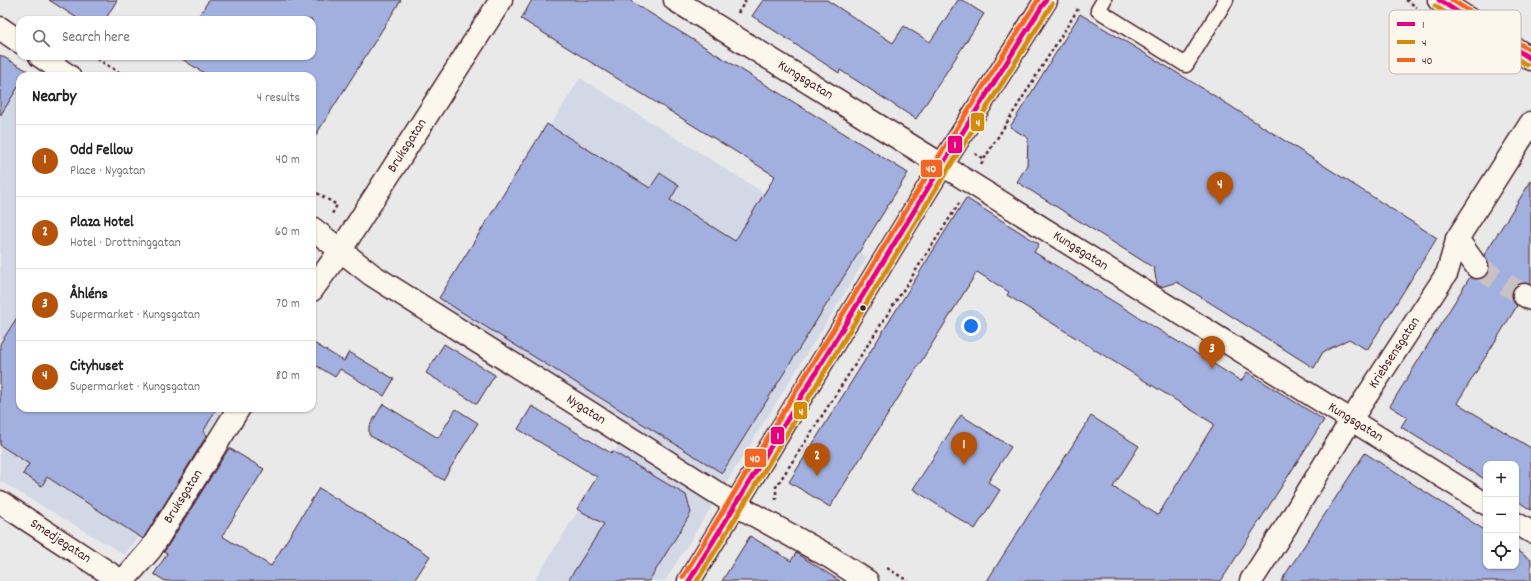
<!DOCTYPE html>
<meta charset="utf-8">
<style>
body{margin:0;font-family:Dekko,sans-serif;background:#f2f2f2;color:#222}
.controls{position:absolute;right:12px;bottom:12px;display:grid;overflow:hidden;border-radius:8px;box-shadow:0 1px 3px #0004}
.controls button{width:36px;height:36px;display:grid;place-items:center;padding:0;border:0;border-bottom:1px solid #e0e0e0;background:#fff;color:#222;font:20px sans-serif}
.you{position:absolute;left:971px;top:326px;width:14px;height:14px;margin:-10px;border:3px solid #fff;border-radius:50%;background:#1a73e8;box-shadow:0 0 0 6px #1a73e833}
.badge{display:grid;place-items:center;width:26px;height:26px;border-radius:50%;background:#b45309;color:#fff;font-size:13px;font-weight:700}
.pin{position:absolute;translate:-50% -33px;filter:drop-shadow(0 1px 2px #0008)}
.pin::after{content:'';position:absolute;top:21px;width:14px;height:12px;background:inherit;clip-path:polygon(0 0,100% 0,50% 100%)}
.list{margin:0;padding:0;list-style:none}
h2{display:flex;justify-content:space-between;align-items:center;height:52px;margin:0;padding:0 16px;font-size:17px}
h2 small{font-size:13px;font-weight:400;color:#767676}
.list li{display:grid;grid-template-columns:26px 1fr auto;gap:12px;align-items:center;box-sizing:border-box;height:72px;padding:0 16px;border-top:1px solid #e0e0e0}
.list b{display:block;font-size:15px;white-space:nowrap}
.list p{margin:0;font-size:13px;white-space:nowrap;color:#767676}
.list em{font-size:13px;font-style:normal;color:#767676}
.icon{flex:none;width:22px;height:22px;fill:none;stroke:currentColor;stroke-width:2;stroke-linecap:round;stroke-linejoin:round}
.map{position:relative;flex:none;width:1531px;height:581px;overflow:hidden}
.search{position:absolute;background:#fff;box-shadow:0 1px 3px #0004;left:16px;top:16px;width:300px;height:44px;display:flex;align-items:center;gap:10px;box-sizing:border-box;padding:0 14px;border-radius:12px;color:#767676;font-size:15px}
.panel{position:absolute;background:#fff;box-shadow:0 1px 3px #0004;left:16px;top:72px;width:300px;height:340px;border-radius:12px}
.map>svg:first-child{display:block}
.built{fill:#d3d8e6}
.building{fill:#a1b0df;stroke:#4a1f2b}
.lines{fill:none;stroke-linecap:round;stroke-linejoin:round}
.minor-tunnel{stroke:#c9c1c3;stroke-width:22;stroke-dasharray:22 11;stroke-linecap:butt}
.service-casing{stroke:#4a1f2b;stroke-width:17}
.pedestrian-casing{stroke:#4a1f2b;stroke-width:24}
.minor-casing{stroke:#4a1f2b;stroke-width:25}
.path{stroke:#4a1f2b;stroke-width:2.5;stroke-dasharray:3 3;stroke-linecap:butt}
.service{stroke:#fbf7ec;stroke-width:14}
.pedestrian{stroke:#fbf7ec;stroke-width:21}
.minor{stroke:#fbf7ec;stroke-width:22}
.bus-1-casing{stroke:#fbf7ec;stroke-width:8}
.bus-2-casing{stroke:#fbf7ec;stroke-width:8}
.bus-3-casing{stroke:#fbf7ec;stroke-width:8}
.bus-1{stroke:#e5007d;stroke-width:5}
.bus-2{stroke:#d48b09;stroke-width:5}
.bus-3{stroke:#f26522;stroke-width:5}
.bus-dot{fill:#4a1f2b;stroke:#fbf7ec;stroke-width:1.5}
.labels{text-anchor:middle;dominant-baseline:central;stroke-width:3;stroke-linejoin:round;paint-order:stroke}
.street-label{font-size:14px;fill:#4a1f2b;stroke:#fbf7ec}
.key{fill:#fbf7ec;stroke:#c6b6b2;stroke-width:1}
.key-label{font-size:11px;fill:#4a1f2b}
.line-badge{stroke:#fbf7ec;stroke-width:1.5}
.badge-label{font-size:11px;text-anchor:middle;font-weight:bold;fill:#fff}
</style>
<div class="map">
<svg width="1531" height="581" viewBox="0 0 1531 581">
<rect width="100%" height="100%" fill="#e9e9e9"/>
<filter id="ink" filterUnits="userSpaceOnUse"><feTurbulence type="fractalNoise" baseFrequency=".025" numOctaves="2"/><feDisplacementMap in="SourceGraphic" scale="8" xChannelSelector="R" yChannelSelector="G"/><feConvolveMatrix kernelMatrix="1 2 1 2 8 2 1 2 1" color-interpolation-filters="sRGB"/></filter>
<g filter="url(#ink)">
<!-- built -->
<path class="built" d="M0 59 26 76H20V408H209L220 414 125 555 0 481Z
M580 78 867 257 665 581H534L632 425 439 304Z"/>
<!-- building -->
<path class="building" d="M49 0H117L105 20H80Z
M209 0H401L312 141V76H209L177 56H312V20H196Z
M532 0H629L908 173 722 473 439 298 547 124 650 188 660 173 679 185 670 200 735 241 775 176 521 19Z
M763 0H827L893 43 904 26 930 42 958 0H962L984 14 916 119 840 70 839 73 752 16Z
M1080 14 1207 91 1437 238 1367 350 1349 339 1323 352 1314 368 1177 282 1161 287 1157 285 1154 268 1017 182 1027 165 1028 138 1010 127Z
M0 55 28 71 25 76H20V84L0 116Z
M1531 181V284L1524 283 1517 284 1513 288 1512 295 1513 301 1517 306 1457 403 1531 448V510L1516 500V464H1486V480L1401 427 1407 417 1390 406 1470 277 1479 279 1484 277 1488 273 1489 265 1484 255Z
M966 198 1039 244 1034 252 1241 381 1247 372 1324 420 1221 581H987L1091 416 1139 446 1113 487 1158 515 1214 424 1007 295 1009 292 977 272 830 507 789 482Z
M20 313V408H217L203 432 207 435 143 539 47 477 42 486 23 474 29 464 0 445V344Z
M312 342 344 361 349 352 394 379 384 396 340 369 335 377 312 363Z
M444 344 495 375 477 404 426 373Z
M383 404 438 438 456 409 478 423 443 480 369 435V427Z
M532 406 611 453 612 451 686 495 691 513 649 581H568L604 524 577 509 597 477 518 429Z
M961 415 1011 447 988 482 1000 490 975 529 913 489Z
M229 448 264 469 222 536 271 566 319 488 430 556 414 581H165L154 574 167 554 164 552Z
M1365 453 1486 531V566H1516V550L1531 560V581H1281Z
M750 536 791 561 796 553 840 581H722Z"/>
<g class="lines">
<!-- minor-tunnel -->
<path class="minor-tunnel" d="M1477 267 1524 295"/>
<defs>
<path id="service" d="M1104 0 1098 10 1186 65 1226 0
M1430 33 1446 5"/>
<g id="pedestrian">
<path id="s1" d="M942 165 1486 504"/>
<path d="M1516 523 1531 532"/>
<path id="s2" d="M1287 525 1351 420 1447 273 1457 239"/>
</g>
<g id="minor">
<path id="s3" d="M675 0 942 165"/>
<path d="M1439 0 1531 59"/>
<path d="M0 28 20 42"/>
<path d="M40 56 69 76"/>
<path id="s4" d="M312 228 372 275 736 505 830 557 867 581"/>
<path d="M1477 267 1457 239 1531 123"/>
<path id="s5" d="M312 290 340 251 501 0"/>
<path d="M1524 295 1531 299"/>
<path id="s6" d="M0 502 121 581"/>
<path id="s7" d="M123 581 151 549 239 408"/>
<path d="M689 581 942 165 1046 0"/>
<path d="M1251 581 1287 525"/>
</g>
</defs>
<!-- service casing -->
<use href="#service" class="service-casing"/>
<!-- pedestrian casing -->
<use href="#pedestrian" class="pedestrian-casing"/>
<!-- minor casing -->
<use href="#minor" class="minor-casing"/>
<!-- path -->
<path class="path" d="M1406 0 1417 7
M738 13 746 0
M92 56 125 76
M975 154 983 158
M981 164 1078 9
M312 190 337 205 332 214
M776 500V487L960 202
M887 568 908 581"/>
<!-- service -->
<use href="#service" class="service"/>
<!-- pedestrian -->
<use href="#pedestrian" class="pedestrian"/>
<!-- minor -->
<use href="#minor" class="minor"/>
<defs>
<path id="bus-1" d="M1439 0 1531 59
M689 581 942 165 1046 0"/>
<path id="bus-2" d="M1435 6 1527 65
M697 581 948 169 1052 4"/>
<path id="bus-3" d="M1452 0 1531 51
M683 577 936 161 1038 0"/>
</defs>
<!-- bus-1 casing -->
<use href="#bus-1" class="bus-1-casing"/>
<!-- bus-2 casing -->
<use href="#bus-2" class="bus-2-casing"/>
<!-- bus-3 casing -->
<use href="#bus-3" class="bus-3-casing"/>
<!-- bus-1 -->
<use href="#bus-1" class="bus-1"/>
<!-- bus-2 -->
<use href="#bus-2" class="bus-2"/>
<!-- bus-3 -->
<use href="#bus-3" class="bus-3"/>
</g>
</g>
<!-- markers -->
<circle class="bus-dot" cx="863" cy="308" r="3.5"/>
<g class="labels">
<!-- street labels -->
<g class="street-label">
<text stroke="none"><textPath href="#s3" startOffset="153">Kungsgatan</textPath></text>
<text stroke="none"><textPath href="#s5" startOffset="173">Bruksgatan</textPath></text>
<text stroke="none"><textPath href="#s1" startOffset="163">Kungsgatan</textPath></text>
<text stroke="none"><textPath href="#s2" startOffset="203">Kriebsensgatan</textPath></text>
<text stroke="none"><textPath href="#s4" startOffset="329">Nygatan</textPath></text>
<text stroke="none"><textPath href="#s1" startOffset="487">Kungsgatan</textPath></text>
<text stroke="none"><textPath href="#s7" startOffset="104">Bruksgatan</textPath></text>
<text stroke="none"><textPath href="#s6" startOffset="72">Smedjegatan</textPath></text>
</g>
</g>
<!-- legend -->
<rect x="1389" y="10" width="132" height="64" rx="6" class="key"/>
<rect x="1397" y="22" width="18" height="4" fill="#e5007d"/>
<rect x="1397" y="40" width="18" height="4" fill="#d48b09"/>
<rect x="1397" y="58" width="18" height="4" fill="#f26522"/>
<g class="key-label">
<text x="1422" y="28">1</text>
<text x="1422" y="46">4</text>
<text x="1422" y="64">40</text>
</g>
<g class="line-badge">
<rect x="970" y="112" width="15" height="20" rx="4" fill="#d48b09"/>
<rect x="947" y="135" width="16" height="19" rx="4" fill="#e5007d"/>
<rect x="920" y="159" width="23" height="19" rx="4" fill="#f26522"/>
<rect x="793" y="401" width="15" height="19" rx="4" fill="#d48b09"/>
<rect x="770" y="426" width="15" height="19" rx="4" fill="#e5007d"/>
<rect x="744" y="448" width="23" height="20" rx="4" fill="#f26522"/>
</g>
<g class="badge-label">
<text x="978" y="126">4</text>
<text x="955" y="148">1</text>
<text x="931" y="172">40</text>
<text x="801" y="415">4</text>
<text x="778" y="439">1</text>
<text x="755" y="462">40</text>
</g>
</svg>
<div class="controls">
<button>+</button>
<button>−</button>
<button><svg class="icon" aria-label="locate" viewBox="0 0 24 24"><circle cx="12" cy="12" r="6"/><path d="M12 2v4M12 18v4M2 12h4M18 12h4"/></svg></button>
</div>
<div class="you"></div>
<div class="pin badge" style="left:964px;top:465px">1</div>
<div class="pin badge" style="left:817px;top:476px">2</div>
<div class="pin badge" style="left:1212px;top:369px">3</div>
<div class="pin badge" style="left:1220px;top:205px">4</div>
<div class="search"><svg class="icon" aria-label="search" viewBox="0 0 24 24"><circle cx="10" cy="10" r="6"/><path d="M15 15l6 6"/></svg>Search here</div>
<section class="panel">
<h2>Nearby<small>4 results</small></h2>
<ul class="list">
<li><span class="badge">1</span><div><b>Odd Fellow</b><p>Place · Nygatan</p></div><em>40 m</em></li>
<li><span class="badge">2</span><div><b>Plaza Hotel</b><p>Hotel · Drottninggatan</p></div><em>60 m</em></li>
<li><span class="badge">3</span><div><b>Åhléns</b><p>Supermarket · Kungsgatan</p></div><em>70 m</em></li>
<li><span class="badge">4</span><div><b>Cityhuset</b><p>Supermarket · Kungsgatan</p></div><em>80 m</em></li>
</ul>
</section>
</div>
